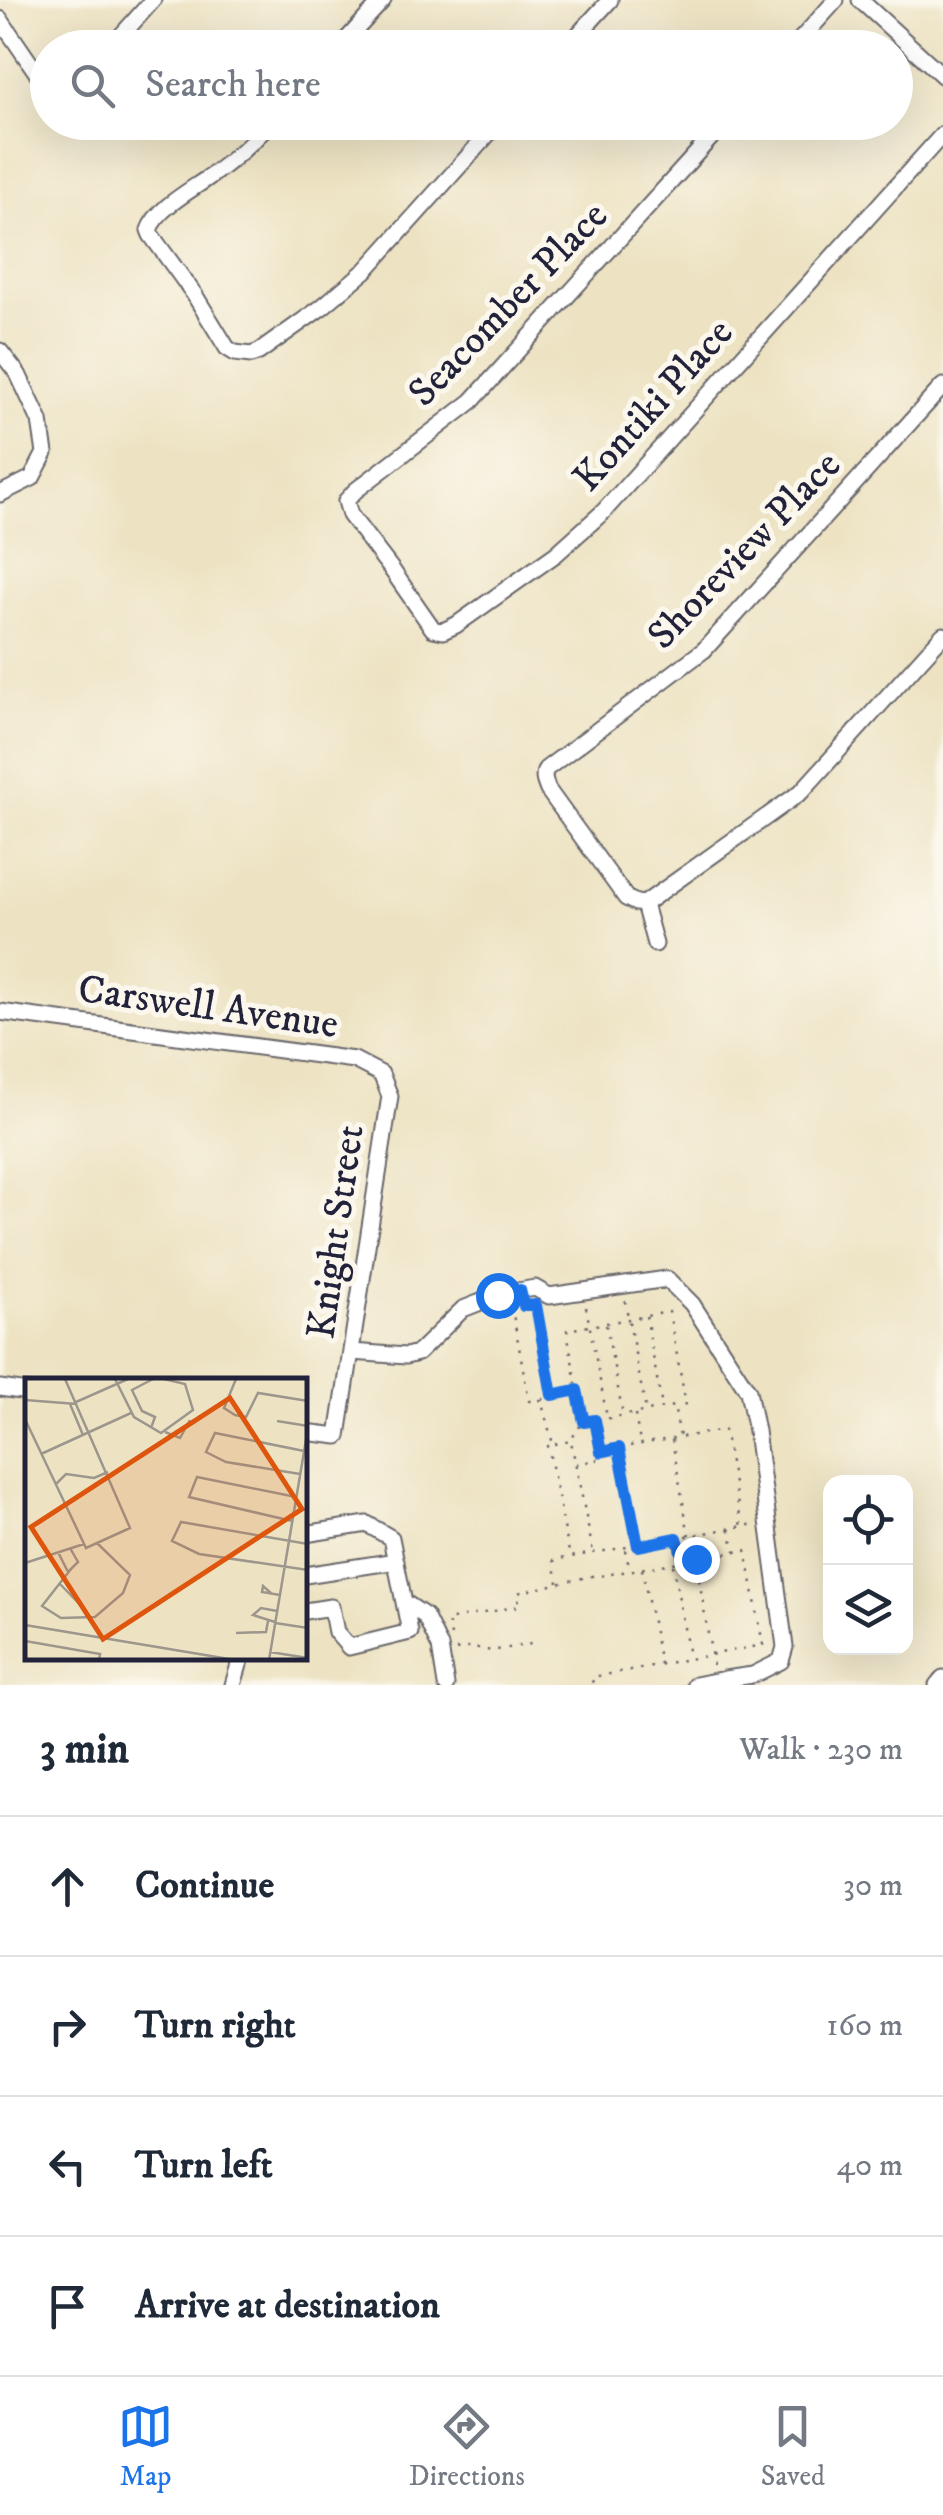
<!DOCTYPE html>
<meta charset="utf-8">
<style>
body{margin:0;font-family:"IM FELL DW Pica",serif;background:#f6f6f7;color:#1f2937}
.controls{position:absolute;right:30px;bottom:30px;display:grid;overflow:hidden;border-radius:20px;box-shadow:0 10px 40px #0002}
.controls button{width:90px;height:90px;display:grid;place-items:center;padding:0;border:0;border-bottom:2px solid #e0e1e3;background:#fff;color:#1f2937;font:50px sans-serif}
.stop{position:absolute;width:30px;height:30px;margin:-22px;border:8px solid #1a73e8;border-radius:50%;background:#fff}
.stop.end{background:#1a73e8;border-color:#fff;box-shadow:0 2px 10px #0008}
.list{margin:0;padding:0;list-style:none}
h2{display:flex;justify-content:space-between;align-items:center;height:130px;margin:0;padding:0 40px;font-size:42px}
h2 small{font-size:32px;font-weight:400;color:#747a83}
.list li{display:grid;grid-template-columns:65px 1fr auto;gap:30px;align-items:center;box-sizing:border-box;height:140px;padding:0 40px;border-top:2px solid #e0e1e3}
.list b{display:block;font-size:38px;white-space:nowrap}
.list em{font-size:32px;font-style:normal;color:#747a83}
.icon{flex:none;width:55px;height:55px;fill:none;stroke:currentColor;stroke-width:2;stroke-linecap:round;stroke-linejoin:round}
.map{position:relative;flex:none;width:943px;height:1685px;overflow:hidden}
.search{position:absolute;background:#fff;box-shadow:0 10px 40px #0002;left:30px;right:30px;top:30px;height:110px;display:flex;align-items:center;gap:25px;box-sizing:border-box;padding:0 35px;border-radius:55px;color:#747a83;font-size:38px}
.sheet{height:690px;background:#fff}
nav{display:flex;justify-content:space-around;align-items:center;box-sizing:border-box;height:140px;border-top:2px solid #e0e1e3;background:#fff;font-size:28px;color:#747a83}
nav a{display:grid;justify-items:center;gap:5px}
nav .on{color:#1a73e8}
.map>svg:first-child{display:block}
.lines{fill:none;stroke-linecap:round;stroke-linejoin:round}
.minor-casing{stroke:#69666b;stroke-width:19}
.path{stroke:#69666b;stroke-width:2.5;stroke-dasharray:2.5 8;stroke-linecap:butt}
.minor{stroke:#fff;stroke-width:15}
.route{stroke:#1a73e8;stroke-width:12}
.labels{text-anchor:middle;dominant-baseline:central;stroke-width:10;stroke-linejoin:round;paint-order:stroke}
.street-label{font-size:40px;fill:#22223b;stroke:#fbf7ec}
.inset-road{fill:none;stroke:#9c968d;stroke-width:2.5}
.view{fill:#de560e;fill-opacity:0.15;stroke:#de560e;stroke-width:5}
.inset-edge{fill:none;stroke:#22223b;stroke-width:5}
</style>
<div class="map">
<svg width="943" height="1685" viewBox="0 0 943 1685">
<rect width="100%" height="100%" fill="#fbf7ec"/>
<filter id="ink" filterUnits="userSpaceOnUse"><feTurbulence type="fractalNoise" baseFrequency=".01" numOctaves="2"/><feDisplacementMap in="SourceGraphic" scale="20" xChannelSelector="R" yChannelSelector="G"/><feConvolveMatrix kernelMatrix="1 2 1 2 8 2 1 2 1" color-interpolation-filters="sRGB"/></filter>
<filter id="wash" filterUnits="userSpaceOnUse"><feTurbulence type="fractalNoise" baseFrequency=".0048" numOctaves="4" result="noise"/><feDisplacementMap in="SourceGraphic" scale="40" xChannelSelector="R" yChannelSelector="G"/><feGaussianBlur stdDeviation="2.25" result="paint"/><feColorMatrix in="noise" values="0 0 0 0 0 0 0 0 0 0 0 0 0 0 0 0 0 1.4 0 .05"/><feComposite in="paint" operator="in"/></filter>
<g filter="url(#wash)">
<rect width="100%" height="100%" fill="#ede3c3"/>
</g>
<g filter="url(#ink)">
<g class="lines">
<defs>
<path id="minor" d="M860 0 943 76
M0 19 39 76H48
M105 48 120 37 153 0
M339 48 383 0
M566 48 610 0
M793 48 836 0
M271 122C254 141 236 157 216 172 196 188 158 206 149 230L151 235 194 294 227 348 235 353 251 355 259 352 322 307 366 270 499 122
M725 122 472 401 355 491 346 501 350 515 392 570 433 629 443 631 456 625 556 554 603 512 943 134
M0 351 18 374 40 421 45 453 32 478 0 494
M943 386 704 650 546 769C542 776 545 783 548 790L626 898 636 903 644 904 801 792 943 635
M644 904 655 944
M0 1012 354 1060 381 1074 390 1096 338 1436 305 1432
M352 1352 406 1356 418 1353 463 1309 501 1294 535 1288 549 1296 667 1279 692 1304 748 1391 756 1431 785 1647 781 1661 753 1675 725 1679 722 1685
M0 1388 28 1392
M305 1534 367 1524 391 1538 410 1632 349 1647 336 1632 331 1607 305 1611
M305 1575 396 1561
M404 1602 425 1616 440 1647 446 1685
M233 1685 241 1658
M695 1685 725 1679
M937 1685 943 1678"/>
</defs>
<!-- minor casing -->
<use href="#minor" class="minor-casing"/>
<!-- path -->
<path class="path" d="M625 1301 646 1411
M524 1306 512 1309 529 1401 541 1400 553 1444 548 1446 570 1557
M524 1306 536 1305 553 1397 542 1399
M586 1307 607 1417
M646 1316 662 1407
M606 1325 623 1415
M578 1392 584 1423
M552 1395 577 1390 567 1330 669 1312 686 1404 677 1406
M635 1415 640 1442
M595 1422 601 1452
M682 1437 724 1430 742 1527
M672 1440 689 1536
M555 1444 571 1441
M620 1450 638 1545
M576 1464 597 1460V1452L680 1437 674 1406 584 1423 577 1429 571 1441 593 1552
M730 1529 735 1551
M677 1540 684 1561
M625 1550 629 1566
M696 1559 713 1665
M673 1565 689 1656
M642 1569 660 1664
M558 1583 554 1560 755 1524
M451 1636 448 1620 520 1606 517 1593 596 1575 600 1576 746 1550 763 1645 593 1677 592 1685
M456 1650 473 1647 491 1651 537 1643"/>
<!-- minor -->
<use href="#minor" class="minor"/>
</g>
</g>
<g class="lines" filter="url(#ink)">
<!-- route -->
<path class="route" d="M498 1295 520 1290 524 1306 536 1305 552 1395 577 1390 584 1422 595 1420 601 1452 619 1448 638 1546 677 1538 684 1561 696 1559"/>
</g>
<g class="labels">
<!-- street labels -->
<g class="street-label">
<text transform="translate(509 305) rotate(-46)">Seacomber Place</text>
<text transform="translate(654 406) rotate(-48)">Kontiki Place</text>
<text transform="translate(745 551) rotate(-46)">Shoreview Place</text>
<text transform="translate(208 1008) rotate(8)">Carswell Avenue</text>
<text transform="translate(337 1232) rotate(-82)">Knight Street</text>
</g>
</g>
<!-- overview -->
<g transform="translate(25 1378)">
<rect width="282" height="282" fill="#ede3c3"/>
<path class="inset-road" d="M90 1 109 39 136 55 168 32 160 6 139 1M211 1 199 30 210 37 221 39 233 15 283 23M0 22 52 26M51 24 103 1M45 26 58 57M0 41 61 170 105 150 40 1M252 43 283 48M126 50 130 39 117 33 107 12 128 1M140 54 155 60 165 42M16 76 106 35M275 96 201 84 181 74 190 55 279 73M31 106 41 96 69 100 83 94M267 143 164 119 172 99 271 119M283 166 156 144 147 163 174 176 283 192M33 174 43 194 53 184 45 170M0 185 59 166M46 191 17 228 36 240 70 239 98 215 105 197 72 165M35 206 62 234M247 216 238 208 237 214 255 217M250 244 228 237 236 230 252 233M250 245 283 250M0 247 210 282M211 255 241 254 243 243M0 263 75 276 74 282M245 274 283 280M244 282 283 50"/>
<path class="view" d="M205 20 277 131 78 261 6 149Z"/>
<rect width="282" height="282" class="inset-edge"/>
</g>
</svg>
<div class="controls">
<button><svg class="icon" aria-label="locate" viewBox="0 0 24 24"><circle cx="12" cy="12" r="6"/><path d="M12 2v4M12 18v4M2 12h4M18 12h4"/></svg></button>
<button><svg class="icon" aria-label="layers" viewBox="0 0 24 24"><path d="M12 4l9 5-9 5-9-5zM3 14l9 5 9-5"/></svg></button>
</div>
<div class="stop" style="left:498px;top:1295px"></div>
<div class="stop end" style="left:696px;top:1559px"></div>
<div class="search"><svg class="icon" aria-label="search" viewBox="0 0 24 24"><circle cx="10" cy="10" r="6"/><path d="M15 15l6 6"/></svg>Search here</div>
</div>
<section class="sheet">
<h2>3 min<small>Walk · 230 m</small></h2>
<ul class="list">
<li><svg class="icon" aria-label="ahead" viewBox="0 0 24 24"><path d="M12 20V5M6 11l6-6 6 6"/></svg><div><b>Continue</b></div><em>30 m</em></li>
<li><svg class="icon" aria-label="right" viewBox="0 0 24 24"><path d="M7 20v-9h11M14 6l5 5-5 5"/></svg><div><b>Turn right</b></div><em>160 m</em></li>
<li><svg class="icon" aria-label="left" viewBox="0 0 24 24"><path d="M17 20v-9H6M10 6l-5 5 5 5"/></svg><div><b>Turn left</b></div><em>40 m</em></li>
<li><svg class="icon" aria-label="arrive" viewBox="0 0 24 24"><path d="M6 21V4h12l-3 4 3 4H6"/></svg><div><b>Arrive at destination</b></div></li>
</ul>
</section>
<nav>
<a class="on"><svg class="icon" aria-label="map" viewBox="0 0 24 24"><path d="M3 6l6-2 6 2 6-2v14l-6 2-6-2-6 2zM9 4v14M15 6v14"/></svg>Map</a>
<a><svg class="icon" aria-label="directions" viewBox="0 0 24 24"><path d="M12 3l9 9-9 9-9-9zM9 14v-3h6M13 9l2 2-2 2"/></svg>Directions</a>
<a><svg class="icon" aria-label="saved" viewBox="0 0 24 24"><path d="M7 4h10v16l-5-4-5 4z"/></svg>Saved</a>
</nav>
